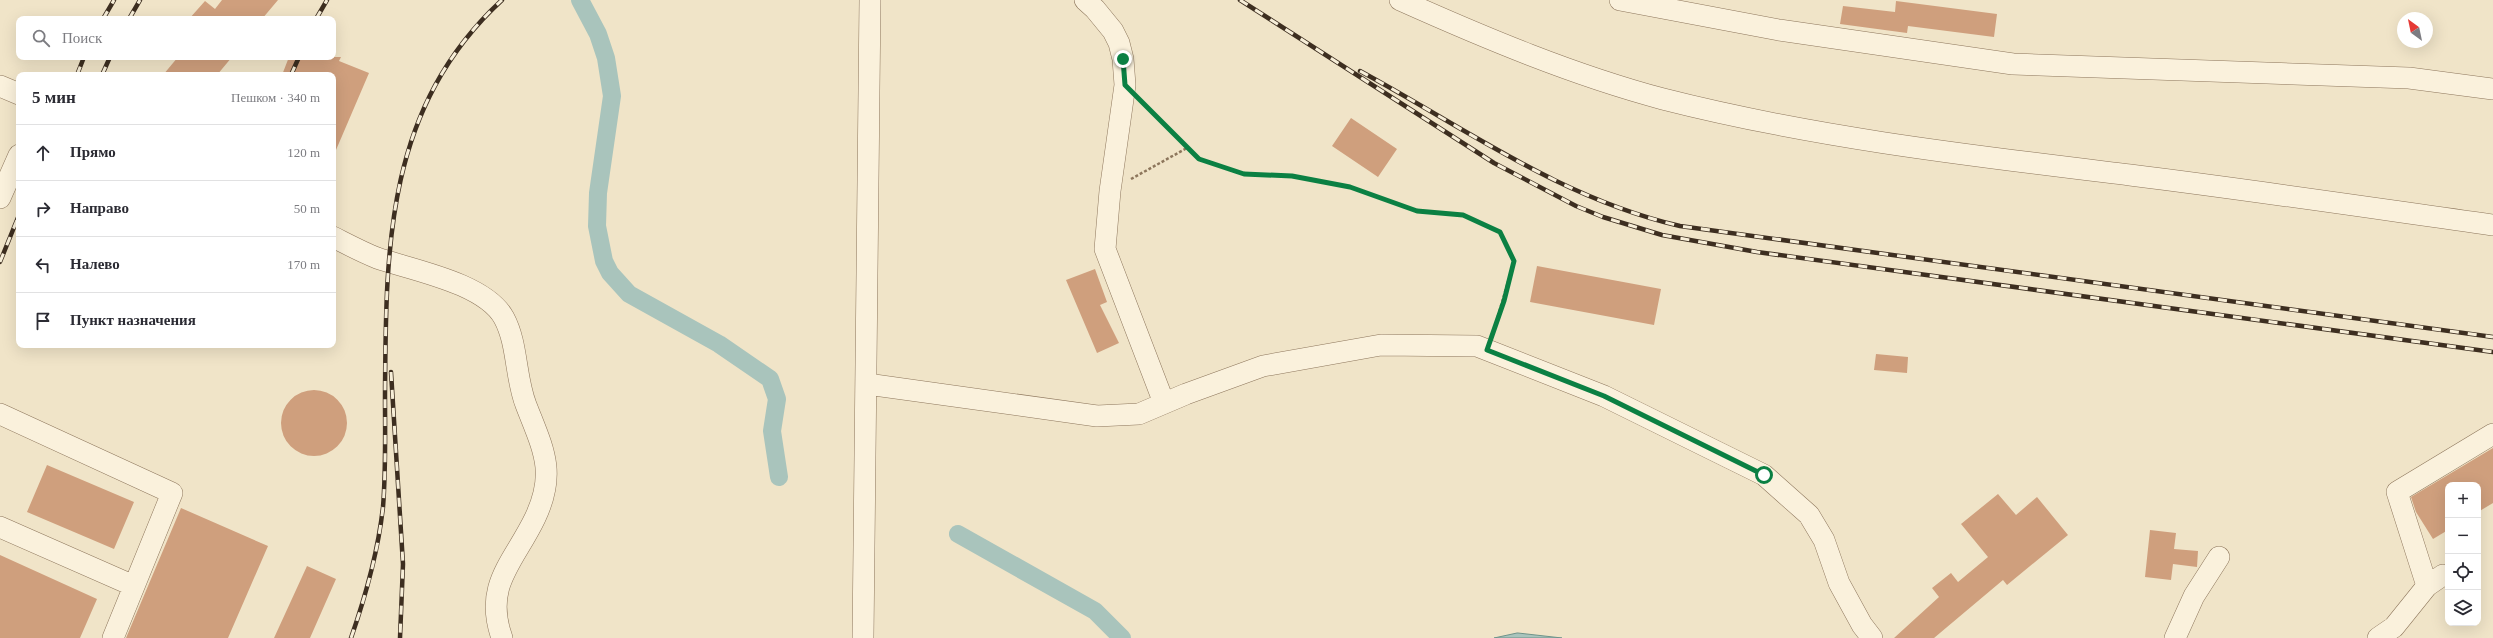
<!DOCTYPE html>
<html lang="ru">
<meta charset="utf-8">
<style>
body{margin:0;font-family:"Times New Roman",serif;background:#f2f2f3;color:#2b2b33}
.controls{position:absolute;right:12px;bottom:12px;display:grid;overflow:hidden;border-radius:8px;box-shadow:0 4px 16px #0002}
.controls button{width:36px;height:36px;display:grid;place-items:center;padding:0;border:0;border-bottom:1px solid #e1e1e2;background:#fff;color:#2b2b33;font:20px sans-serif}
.compass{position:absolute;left:2397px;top:12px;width:36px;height:36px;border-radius:50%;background:#fff;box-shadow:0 4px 16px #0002;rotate:327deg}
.stop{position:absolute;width:12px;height:12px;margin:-9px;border:3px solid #0b8043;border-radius:50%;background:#fff}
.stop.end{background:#0b8043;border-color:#fff;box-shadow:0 1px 4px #0008}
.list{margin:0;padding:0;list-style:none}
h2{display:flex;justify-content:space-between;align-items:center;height:52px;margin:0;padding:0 16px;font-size:17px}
h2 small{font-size:13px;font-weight:400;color:#7c7c81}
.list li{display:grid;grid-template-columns:26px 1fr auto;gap:12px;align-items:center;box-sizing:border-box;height:56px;padding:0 16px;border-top:1px solid #e1e1e2}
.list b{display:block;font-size:15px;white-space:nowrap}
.list em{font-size:13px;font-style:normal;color:#7c7c81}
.icon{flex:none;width:22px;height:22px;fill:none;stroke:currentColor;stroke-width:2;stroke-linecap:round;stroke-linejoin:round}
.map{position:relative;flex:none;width:2493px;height:638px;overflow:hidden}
.search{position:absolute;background:#fff;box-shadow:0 4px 16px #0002;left:16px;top:16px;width:320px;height:44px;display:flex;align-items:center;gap:10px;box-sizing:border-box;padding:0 14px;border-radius:8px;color:#7c7c81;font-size:15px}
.panel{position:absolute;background:#fff;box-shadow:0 4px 16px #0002;left:16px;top:72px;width:320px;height:276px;border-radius:8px}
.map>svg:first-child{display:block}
.water{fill:#a9c4bc;stroke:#6f938a}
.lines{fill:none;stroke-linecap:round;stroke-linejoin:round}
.canal{stroke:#a9c4bc;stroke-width:18}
.building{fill:#cf9f7d}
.minor-casing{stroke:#8d765c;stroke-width:22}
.path{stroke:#8d765c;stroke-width:2.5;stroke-dasharray:3 2;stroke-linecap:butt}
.minor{stroke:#faf1dc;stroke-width:21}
.rail-casing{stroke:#3d2e20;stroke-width:4.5}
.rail{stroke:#f7eed8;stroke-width:3;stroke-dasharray:9;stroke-linecap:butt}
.route{stroke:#0b8043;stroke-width:5}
</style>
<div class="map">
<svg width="2493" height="638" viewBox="0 0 2493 638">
<rect width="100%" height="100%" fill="#f0e4c8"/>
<!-- water -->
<path class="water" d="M1517 633H1518L1562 638H1494Z"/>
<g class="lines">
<!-- canal -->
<path class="canal" d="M580 0 598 34 606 58 612 96 598 193 597 226 604 261 610 273 629 294 719 344 770 379 777 399 772 431 779 477
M958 534 1095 611 1122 638"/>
</g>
<!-- building -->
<path class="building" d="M222 0H278L262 19H189L205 1 215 9Z
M1896 1 1997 14 1994 37 1908 26 1907 33 1840 24 1843 6 1895 12Z
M178 57H232L217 75H163Z
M289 57H341L339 61 369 73 333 157V75H282Z
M1351 118 1397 149 1378 177 1332 146Z
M1537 266 1661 289 1654 325 1530 302Z
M1095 269 1107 302 1100 305 1119 343 1097 353 1066 280Z
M1876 354 1908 357 1907 373 1874 370Z
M281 423a33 33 0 1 1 66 0a33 33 0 1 1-66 0Z
M2493 448V503L2478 512V485H2448V530L2433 539 2416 512 2411 497Z
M47 465 134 502 114 549 27 512Z
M1998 494 2016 515 2037 497 2068 535 2007 585 2003 580 1934 638H1894L1939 597 1932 588 1951 573 1958 582 1988 557 1961 524Z
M181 508 268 546 228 638H126Z
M2150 530 2176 533 2174 549 2198 551 2197 567 2173 564 2171 580 2145 577Z
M0 555 97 599 80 638H0Z
M307 566 336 579 310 638H274Z"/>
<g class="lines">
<defs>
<path id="minor" d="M1085 0 1095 9 1113 31 1119 43 1123 59 1125 85 1110 191 1105 249 1164 403
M1400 0C1485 38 1573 75 1663 99 1816 138 1974 156 2130 175 2251 190 2372 208 2493 225
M1620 0 1779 30 2013 64 2409 78 2493 89
M0 86 19 94
M0 198 19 155
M333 237C347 244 362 252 377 258 412 270 485 283 504 318 518 344 515 377 526 405 543 449 557 472 535 518 514 562 483 585 502 638
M867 384 1097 416 1139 414 1186 394 1263 366 1381 345 1477 346 1604 396 1764 475 1809 515 1824 540 1839 583 1862 625 1872 638
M0 414 172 493 113 638
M0 527 134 586
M2427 586 2443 575
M863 638 870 0
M2175 638 2194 596 2219 557
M2378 638 2394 627 2427 586 2397 492 2493 434"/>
</defs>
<!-- minor casing -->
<use href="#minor" class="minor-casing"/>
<!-- path -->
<path class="path" d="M1142 102 1199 159 1244 174 1292 176 1350 187 1417 211 1463 215 1500 232 1514 261 1493 333
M1131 179 1187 148"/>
<!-- minor -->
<use href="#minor" class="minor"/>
<defs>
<path id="rail" d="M1240 0 1494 163 1576 206 1603 217 1662 235 1757 252 2493 352
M103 19 114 0
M129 19 140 0
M316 19 327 0
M1360 71C1467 129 1560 198 1680 226L2493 337
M77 75 84 57
M102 75 110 57
M291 75 299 57
M0 262 19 215
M391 372 403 564 400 638
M351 638C366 595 378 552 383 507 386 470 385 432 385 395 386 248 385 108 502 0"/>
</defs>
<!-- rail casing -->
<use href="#rail" class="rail-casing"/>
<!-- rail -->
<use href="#rail" class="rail"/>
</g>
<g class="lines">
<!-- route -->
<path class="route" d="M1123 59 1125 85 1199 159 1244 174 1292 176 1350 187 1417 211 1463 215 1500 232 1514 261 1504 301 1487 350 1604 396 1764 475"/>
</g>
</svg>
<div class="controls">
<button>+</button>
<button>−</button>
<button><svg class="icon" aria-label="locate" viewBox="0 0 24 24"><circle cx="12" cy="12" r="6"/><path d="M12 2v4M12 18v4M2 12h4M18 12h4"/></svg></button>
<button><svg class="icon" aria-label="layers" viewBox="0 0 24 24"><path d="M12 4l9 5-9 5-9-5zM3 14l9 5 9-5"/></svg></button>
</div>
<svg class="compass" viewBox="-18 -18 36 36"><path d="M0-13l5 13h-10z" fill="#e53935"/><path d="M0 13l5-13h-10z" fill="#7c7c81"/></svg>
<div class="stop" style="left:1764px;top:475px"></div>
<div class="stop end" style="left:1123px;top:59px"></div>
<div class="search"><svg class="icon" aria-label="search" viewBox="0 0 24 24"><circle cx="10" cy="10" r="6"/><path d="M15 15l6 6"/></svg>Поиск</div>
<section class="panel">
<h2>5 мин<small>Пешком · 340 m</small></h2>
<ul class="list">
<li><svg class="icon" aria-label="ahead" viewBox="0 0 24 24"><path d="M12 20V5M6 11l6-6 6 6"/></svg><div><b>Прямо</b></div><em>120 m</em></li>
<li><svg class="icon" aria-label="right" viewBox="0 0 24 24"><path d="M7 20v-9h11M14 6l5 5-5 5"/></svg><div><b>Направо</b></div><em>50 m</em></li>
<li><svg class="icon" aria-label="left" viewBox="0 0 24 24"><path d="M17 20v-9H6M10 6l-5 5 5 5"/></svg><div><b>Налево</b></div><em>170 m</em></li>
<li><svg class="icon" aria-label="arrive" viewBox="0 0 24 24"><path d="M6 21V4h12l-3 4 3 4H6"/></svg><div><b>Пункт назначения</b></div></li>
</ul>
</section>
</div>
